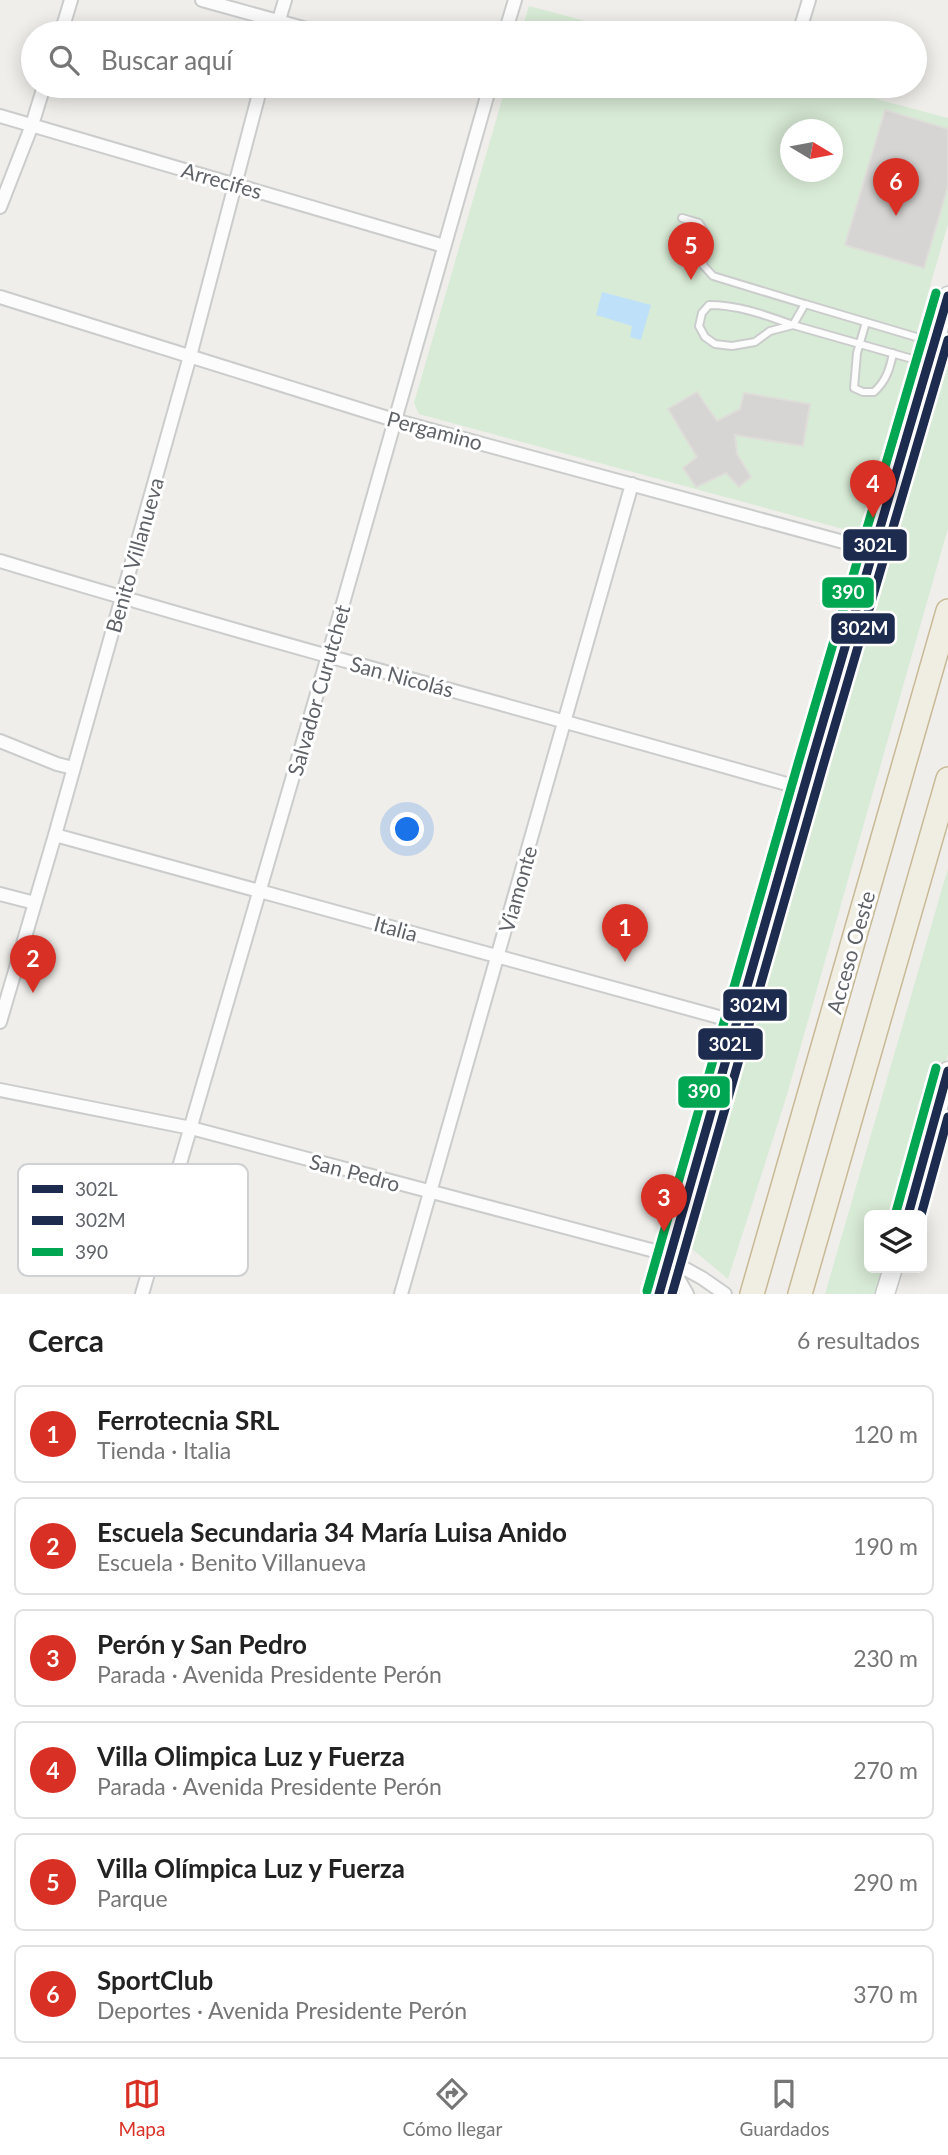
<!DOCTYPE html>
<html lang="es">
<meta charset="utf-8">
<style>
body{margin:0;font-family:Lato,sans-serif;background:#f6f6f6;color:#222}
.controls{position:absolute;right:21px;bottom:21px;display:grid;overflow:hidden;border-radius:10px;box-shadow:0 4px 18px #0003}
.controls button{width:63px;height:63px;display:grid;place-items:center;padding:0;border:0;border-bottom:2px solid #e0e0e0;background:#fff;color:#222;font:35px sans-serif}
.compass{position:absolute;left:780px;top:119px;width:63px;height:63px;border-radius:50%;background:#fff;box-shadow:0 4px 18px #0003;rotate:100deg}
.you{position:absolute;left:408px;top:830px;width:24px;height:24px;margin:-18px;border:5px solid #fff;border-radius:50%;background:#1a73e8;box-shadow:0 0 0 10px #1a73e833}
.badge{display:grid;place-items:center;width:46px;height:46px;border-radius:50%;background:#d93025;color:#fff;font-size:23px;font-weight:700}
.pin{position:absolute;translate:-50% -58px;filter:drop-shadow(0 2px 4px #0008)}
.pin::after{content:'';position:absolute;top:37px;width:24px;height:21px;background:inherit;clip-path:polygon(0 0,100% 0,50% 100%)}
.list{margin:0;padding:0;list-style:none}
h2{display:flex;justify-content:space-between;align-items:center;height:91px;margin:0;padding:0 28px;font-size:30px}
h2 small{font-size:23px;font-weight:400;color:#767676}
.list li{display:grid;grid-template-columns:46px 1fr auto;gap:21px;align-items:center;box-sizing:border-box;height:98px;margin:0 14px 14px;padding:0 14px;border:2px solid #e0e0e0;border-radius:10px}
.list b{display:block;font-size:26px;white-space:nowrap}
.list p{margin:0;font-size:23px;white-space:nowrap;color:#767676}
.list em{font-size:23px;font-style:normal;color:#767676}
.icon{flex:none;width:38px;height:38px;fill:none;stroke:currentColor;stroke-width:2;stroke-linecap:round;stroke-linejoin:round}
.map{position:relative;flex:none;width:948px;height:1294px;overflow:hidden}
.search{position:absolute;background:#fff;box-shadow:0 4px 18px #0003;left:21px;right:21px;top:21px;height:77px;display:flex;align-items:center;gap:18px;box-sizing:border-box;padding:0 24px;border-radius:38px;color:#767676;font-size:26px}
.sheet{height:763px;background:#fff}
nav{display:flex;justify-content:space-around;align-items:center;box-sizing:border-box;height:98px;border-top:2px solid #e0e0e0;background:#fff;font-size:19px;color:#767676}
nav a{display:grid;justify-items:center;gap:4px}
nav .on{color:#d93025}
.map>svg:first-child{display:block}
.green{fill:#d8ebd6;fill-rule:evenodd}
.water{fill:#bfe0f9}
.building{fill:#d6d5d3;stroke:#deddd9;stroke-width:2}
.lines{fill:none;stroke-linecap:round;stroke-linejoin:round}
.lane-casing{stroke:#cbcccc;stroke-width:10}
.street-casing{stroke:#cbcccc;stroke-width:16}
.secondary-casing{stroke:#cacacb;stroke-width:21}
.highway-casing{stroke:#c8b996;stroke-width:26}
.lane{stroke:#fdfcfc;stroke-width:6}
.street{stroke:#fdfcfc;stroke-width:12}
.secondary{stroke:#fdfcfc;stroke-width:18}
.highway{stroke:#f0ede3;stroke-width:23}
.bus-1-casing{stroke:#fff;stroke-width:14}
.bus-2-casing{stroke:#fff;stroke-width:14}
.bus-3-casing{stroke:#fff;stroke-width:14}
.bus-1{stroke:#1d2b4f;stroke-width:9}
.bus-2{stroke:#1d2b4f;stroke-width:9}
.bus-3{stroke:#00a651;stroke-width:9}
.labels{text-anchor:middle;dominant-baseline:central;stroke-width:6;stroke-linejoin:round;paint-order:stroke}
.street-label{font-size:21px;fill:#5f6368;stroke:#fff}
.key{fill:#fff;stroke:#cfd0d2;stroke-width:2}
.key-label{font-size:19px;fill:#5f6368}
.line-badge{stroke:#fff;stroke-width:2.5}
.badge-label{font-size:19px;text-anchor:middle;font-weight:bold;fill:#fff}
</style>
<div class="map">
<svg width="948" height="1294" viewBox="0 0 948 1294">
<rect width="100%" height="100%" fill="#efeeea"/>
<!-- green -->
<path class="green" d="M529 6 631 33H521Z
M506 86H827L948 118V224L860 529 854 532 419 414 414 403ZM790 130H832V172H790Z
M948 332V528L786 1098 728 1279 685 1243Z
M948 868V1054L945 1065 901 1215H869V1268H886L878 1294H825Z"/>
<!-- water -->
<path class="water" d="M602 292 651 305 641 340 630 337 632 326 596 315Z"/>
<!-- building -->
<path class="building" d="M885 110 948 129V186L924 268 845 245Z
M697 392 717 421 740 409 744 393 810 404 803 446 735 435 737 454 751 477 739 487 726 473 696 487 683 468 697 457 668 409Z"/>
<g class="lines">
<defs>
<path id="lane" d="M682 218 699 223 705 232 703 265 713 276 805 304
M866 322 857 353 854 388 863 392H874C886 381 890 369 893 353
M925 367 909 358 793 325 770 331 755 342 732 346 715 344 705 337 699 326 702 313 709 305C739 305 765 315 793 325L805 304 933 342"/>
<path id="street" d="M202 0 321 33
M61 33 71 0
M275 33 285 0
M505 33 515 0
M799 33 809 0
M0 116 444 246
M0 207 32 125 44 86
M0 297 394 420 873 550
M0 561C267 642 536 712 804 789
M0 741 57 764 73 768
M55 835 737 1022
M0 894 35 903
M0 1022 55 835 190 356 261 86
M0 1090 191 1128 651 1250 702 1278 725 1294
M668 1261 687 1294
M142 1294 328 656 490 86
M401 1294 632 484"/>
<path id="secondary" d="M908 1215 948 1071
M659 1294 811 763 948 296
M885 1294 893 1268"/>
<path id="highway" d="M752 1294 948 611
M800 1294 948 779"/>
</defs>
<!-- lane casing -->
<use href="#lane" class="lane-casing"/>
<!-- street casing -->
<use href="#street" class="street-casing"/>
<!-- secondary casing -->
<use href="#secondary" class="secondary-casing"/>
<!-- highway casing -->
<use href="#highway" class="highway-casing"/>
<!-- lane -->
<use href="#lane" class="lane"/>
<!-- street -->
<use href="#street" class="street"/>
<!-- secondary -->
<use href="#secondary" class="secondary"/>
<!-- highway -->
<use href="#highway" class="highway"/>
<defs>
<path id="bus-1" d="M908 1215 948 1071
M659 1294 811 763 948 296"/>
<path id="bus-2" d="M921 1215 948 1117
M672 1294 823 766 948 340"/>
<path id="bus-3" d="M896 1212 936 1068
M647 1291 799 760 936 293"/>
</defs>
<!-- bus-1 casing -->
<use href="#bus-1" class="bus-1-casing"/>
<!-- bus-2 casing -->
<use href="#bus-2" class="bus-2-casing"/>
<!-- bus-3 casing -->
<use href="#bus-3" class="bus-3-casing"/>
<!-- bus-1 -->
<use href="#bus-1" class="bus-1"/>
<!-- bus-2 -->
<use href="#bus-2" class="bus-2"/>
<!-- bus-3 -->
<use href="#bus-3" class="bus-3"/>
</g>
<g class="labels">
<!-- street labels -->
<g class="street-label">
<text transform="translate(222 180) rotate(16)">Arrecifes</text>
<text transform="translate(435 430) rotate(15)">Pergamino</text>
<text transform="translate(134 555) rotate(-74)">Benito Villanueva</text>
<text transform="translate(402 676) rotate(15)">San Nicolás</text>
<text transform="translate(318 690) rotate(-74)">Salvador Curutchet</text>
<text transform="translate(517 889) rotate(-74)">Viamonte</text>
<text transform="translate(396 928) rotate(15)">Italia</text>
<text transform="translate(850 952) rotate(-74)">Acceso Oeste</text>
<text transform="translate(355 1172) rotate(15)">San Pedro</text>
</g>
</g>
<!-- legend -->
<rect x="18" y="1164" width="230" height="112" rx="10" class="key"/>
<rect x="32" y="1185" width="31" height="8" fill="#1d2b4f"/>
<rect x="32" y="1216" width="31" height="9" fill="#1d2b4f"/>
<rect x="32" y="1248" width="31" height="8" fill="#00a651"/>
<g class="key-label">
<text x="75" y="1196">302L</text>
<text x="75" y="1227">302M</text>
<text x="75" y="1259">390</text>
</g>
<g class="line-badge">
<rect x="842" y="528" width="66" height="34" rx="7" fill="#1d2b4f"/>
<rect x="821" y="576" width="54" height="33" rx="7" fill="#00a651"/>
<rect x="830" y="612" width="66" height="33" rx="7" fill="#1d2b4f"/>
<rect x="722" y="988" width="66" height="34" rx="7" fill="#1d2b4f"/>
<rect x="697" y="1027" width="67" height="34" rx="7" fill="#1d2b4f"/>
<rect x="677" y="1075" width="54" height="34" rx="7" fill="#00a651"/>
</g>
<g class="badge-label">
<text x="875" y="552">302L</text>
<text x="848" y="599">390</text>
<text x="863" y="635">302M</text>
<text x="755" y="1012">302M</text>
<text x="730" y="1051">302L</text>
<text x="704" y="1098">390</text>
</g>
</svg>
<div class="controls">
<button><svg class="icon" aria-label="layers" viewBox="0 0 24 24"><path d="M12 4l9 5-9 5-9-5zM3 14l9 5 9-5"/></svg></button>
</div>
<svg class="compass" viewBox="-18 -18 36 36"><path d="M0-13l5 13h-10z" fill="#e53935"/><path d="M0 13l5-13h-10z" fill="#767676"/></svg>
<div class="you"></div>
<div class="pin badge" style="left:625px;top:962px">1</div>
<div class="pin badge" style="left:33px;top:993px">2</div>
<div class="pin badge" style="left:664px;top:1232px">3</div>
<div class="pin badge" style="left:873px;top:518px">4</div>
<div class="pin badge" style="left:691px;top:280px">5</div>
<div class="pin badge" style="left:896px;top:216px">6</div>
<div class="search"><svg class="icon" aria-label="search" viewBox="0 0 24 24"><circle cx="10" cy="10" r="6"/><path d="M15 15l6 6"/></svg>Buscar aquí</div>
</div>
<section class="sheet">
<h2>Cerca<small>6 resultados</small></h2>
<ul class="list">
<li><span class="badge">1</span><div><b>Ferrotecnia SRL</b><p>Tienda · Italia</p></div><em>120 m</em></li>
<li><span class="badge">2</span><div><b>Escuela Secundaria 34 María Luisa Anido</b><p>Escuela · Benito Villanueva</p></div><em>190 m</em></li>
<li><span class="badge">3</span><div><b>Perón y San Pedro</b><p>Parada · Avenida Presidente Perón</p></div><em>230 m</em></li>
<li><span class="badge">4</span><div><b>Villa Olimpica Luz y Fuerza</b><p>Parada · Avenida Presidente Perón</p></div><em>270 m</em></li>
<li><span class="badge">5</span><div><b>Villa Olímpica Luz y Fuerza</b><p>Parque</p></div><em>290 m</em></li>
<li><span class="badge">6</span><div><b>SportClub</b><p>Deportes · Avenida Presidente Perón</p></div><em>370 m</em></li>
</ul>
</section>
<nav>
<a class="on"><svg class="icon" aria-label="map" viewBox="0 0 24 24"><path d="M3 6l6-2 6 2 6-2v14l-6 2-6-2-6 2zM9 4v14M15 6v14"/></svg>Mapa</a>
<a><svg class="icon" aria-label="directions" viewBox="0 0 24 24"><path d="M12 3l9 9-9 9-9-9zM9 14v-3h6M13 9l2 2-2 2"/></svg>Cómo llegar</a>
<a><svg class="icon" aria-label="saved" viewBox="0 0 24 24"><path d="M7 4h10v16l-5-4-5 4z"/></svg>Guardados</a>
</nav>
